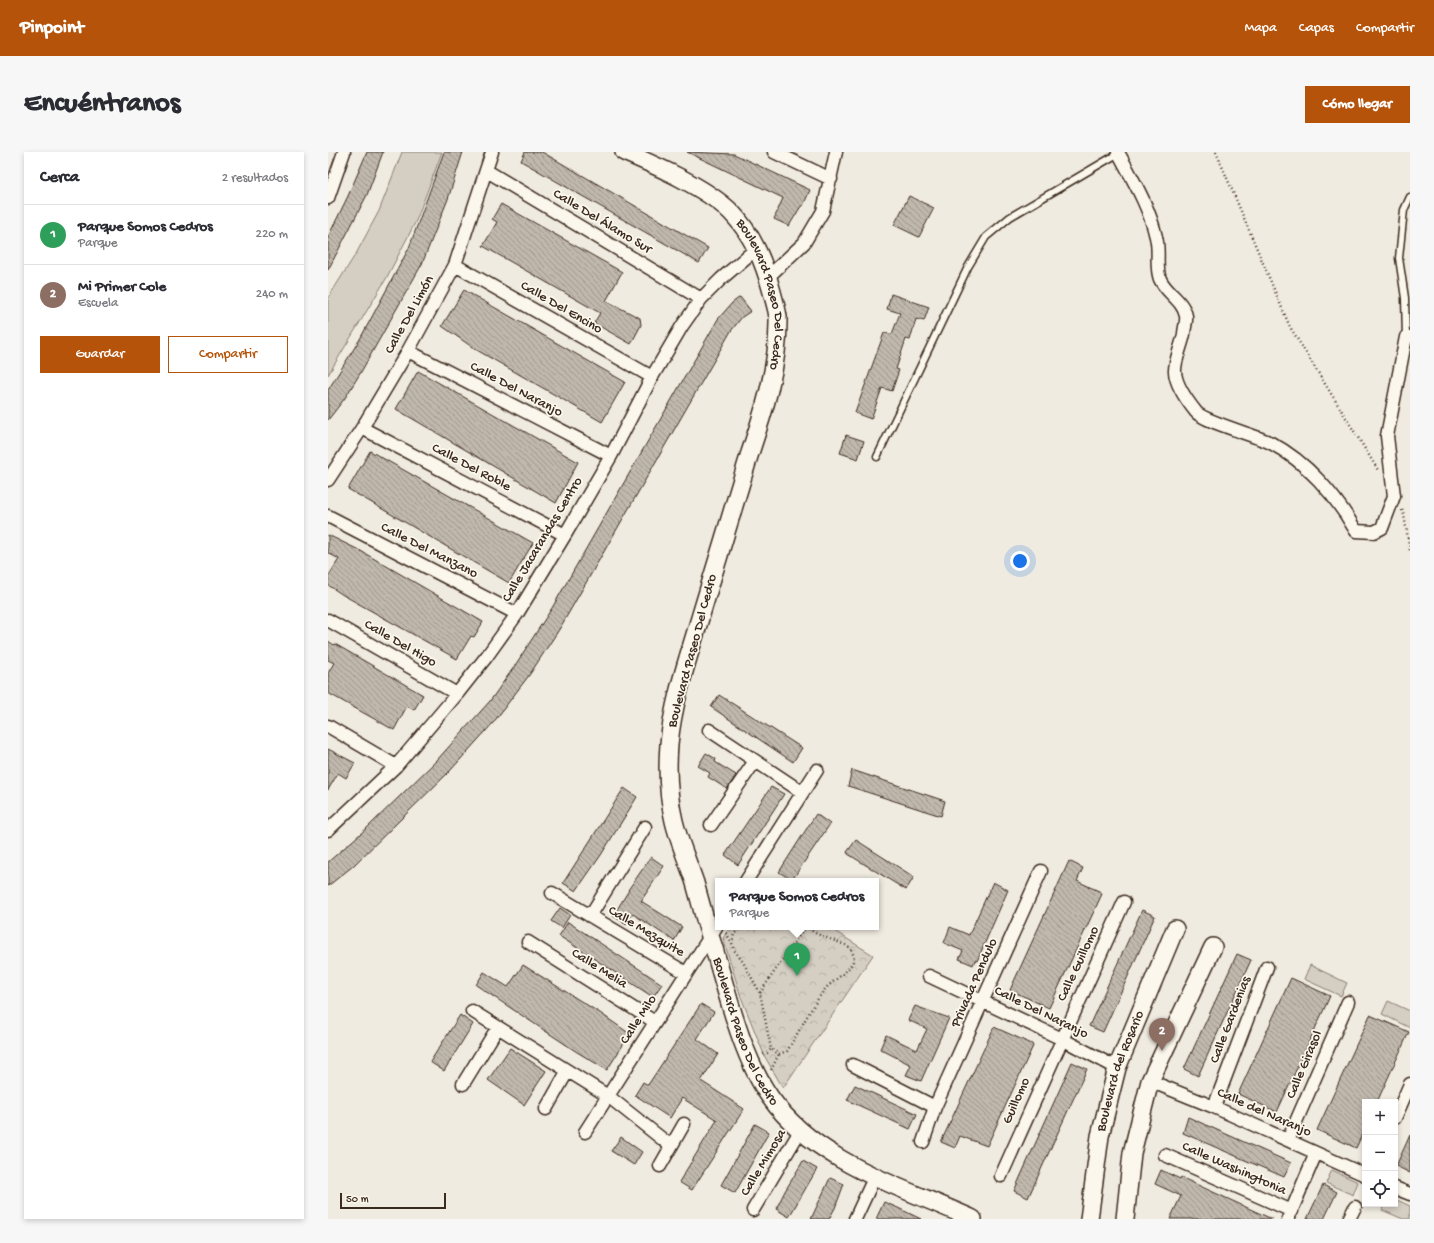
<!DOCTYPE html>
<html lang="es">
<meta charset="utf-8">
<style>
body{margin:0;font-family:"Gochi Hand",sans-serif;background:#f7f7f7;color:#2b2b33}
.controls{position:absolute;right:12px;bottom:12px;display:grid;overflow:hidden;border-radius:0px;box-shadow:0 2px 6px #0003}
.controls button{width:36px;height:36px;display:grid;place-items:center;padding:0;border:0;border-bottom:1px solid #e1e1e2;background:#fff;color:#2b2b33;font:20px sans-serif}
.scale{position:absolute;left:12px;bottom:10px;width:106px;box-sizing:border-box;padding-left:4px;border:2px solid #3b2a1e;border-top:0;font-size:11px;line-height:14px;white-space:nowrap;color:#3b2a1e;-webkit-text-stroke:3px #fbf7ec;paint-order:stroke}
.you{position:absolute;left:692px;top:409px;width:14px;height:14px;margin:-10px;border:3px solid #fff;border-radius:50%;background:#1a73e8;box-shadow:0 0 0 6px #1a73e833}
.badge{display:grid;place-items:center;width:26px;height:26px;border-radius:50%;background:#b45309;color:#fff;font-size:13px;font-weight:700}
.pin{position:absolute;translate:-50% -33px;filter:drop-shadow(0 1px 2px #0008)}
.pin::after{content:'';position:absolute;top:21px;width:14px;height:12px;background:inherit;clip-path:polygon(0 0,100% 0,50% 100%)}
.popup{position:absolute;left:387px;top:726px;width:164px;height:52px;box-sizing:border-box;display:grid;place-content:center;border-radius:0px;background:#fff;filter:drop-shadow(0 1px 3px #0005);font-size:13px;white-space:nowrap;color:#7c7c81}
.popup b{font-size:15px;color:#2b2b33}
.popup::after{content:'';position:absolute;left:50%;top:100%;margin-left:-8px;border:8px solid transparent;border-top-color:#fff}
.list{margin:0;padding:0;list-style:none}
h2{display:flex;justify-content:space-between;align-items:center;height:52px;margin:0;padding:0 16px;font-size:17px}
h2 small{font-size:13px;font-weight:400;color:#7c7c81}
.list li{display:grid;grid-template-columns:26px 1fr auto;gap:12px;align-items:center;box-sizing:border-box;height:60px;padding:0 16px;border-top:1px solid #e1e1e2}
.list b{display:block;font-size:15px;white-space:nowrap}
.list p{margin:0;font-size:13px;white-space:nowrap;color:#7c7c81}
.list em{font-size:13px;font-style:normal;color:#7c7c81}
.actions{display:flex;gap:8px;padding:12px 16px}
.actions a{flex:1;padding:9px 0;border:1px solid #b45309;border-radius:0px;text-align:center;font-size:14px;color:#b45309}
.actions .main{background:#b45309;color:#fff}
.icon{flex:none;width:22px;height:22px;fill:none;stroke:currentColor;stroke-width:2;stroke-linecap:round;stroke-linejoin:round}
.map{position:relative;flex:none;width:1082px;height:1067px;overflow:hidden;border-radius:0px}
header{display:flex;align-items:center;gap:24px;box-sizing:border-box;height:56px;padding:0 20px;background:#b45309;color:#fff}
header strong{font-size:19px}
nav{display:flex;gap:22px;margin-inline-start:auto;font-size:14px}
.intro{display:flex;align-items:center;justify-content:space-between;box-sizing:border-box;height:96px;padding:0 24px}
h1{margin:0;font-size:28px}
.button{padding:10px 18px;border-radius:0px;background:#b45309;color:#fff;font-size:14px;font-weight:700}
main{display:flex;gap:24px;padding:0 24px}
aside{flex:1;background:#fff;border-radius:0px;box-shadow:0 2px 6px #0003}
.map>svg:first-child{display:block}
.green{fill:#d5cec3;stroke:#887c70}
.park{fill:url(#park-crowns);stroke:#887c70}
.building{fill:url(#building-back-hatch);stroke:#3b2a1e}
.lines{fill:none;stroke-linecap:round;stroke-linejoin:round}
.lane-casing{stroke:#3b2a1e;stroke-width:9}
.street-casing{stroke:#3b2a1e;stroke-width:15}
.secondary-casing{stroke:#3b2a1e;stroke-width:20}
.path{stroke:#3b2a1e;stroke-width:2.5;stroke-dasharray:1 3;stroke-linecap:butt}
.lane{stroke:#fbf7ec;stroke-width:6}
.street{stroke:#fbf7ec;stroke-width:12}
.secondary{stroke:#fbf7ec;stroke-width:17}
.labels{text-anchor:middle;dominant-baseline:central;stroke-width:3.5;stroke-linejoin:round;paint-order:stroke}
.street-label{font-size:14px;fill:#3b2a1e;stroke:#fbf7ec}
</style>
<header>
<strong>Pinpoint</strong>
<nav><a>Mapa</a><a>Capas</a><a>Compartir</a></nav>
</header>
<div class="intro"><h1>Encuéntranos</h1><a class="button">Cómo llegar</a></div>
<main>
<aside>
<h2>Cerca<small>2 resultados</small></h2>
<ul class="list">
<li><span class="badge" style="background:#2e9e5b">1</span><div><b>Parque Somos Cedros</b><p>Parque</p></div><em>220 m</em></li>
<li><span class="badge" style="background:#8d6e63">2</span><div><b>Mi Primer Cole</b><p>Escuela</p></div><em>240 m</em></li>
</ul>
<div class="actions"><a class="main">Guardar</a><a>Compartir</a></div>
</aside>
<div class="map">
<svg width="1082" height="1067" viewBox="0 0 1082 1067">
<defs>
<pattern id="park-crowns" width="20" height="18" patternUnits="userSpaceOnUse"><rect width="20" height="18" fill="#d5cec3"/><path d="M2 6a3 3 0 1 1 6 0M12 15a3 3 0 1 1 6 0" fill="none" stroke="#b8b1a7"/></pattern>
<pattern id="building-back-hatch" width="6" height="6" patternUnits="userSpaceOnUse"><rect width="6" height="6" fill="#c0b8ad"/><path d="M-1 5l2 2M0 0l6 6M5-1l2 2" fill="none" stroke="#9d968c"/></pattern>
</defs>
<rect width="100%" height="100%" fill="#f0ebe0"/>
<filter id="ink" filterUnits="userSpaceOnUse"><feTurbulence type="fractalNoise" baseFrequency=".025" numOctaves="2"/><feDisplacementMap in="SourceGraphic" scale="8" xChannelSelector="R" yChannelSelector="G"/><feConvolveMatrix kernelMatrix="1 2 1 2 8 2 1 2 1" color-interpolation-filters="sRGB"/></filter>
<g filter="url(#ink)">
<!-- green -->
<path class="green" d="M74 0H114L88 69 58 127 0 223V146L29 100 51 59Z
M982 813 1019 831 1013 844 976 827Z
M1060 849 1082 859V876L1054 862Z
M1004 1018 1030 1030 1025 1043 998 1031Z
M1067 1047 1082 1054V1067H1075L1054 1058 1056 1052H1067Z"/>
<!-- park -->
<path class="park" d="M402 775H500L545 803 455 936 437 905 413 845 395 786Z"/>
<!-- building -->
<path class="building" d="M39 0H55L39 43 0 118V85L20 44Z
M116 0H135L120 47 94 112 33 220 17 246 0 268V238L32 187 81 96Z
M197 0H214L380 96 371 111 193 9Z
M359 0 406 2 482 38 475 54H473L461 74 446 67 455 46Z
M581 44 606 56 591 85 566 73Z
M173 52 294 120 278 149 312 166 313 173 303 192 266 171 272 161 155 94 169 70 164 67Z
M136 138 297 230 274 270 147 197 114 174Z
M563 142 601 155 596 169 588 167 582 188 578 187 568 217 571 218 564 239 554 236 543 267 527 261 556 181 564 182 572 161 559 157Z
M412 145 423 159 414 165 403 179 232 476 202 522 165 571 122 619 25 714 0 734V710L39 676 109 608 162 549 186 515 224 456 390 167 404 151Z
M90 219 250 310 228 351 68 257Z
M518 283 536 289 530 307 512 301Z
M42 299 205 391 181 431 20 337Z
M0 383 31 398 155 470 146 485 143 484 129 507 15 443 0 433V425L11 407 0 401Z
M0 489 6 493 7 492 95 543 86 558 79 554 66 578 0 541V521L6 511 0 508Z
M391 543 474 596 465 610 383 555Z
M0 597 27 611 18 626 10 621 0 638Z
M378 601 388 607 387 610 408 623 399 637 380 625 382 621 370 614Z
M524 618 617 649 613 664 520 634Z
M443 635 456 642 410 713 397 703Z
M296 636 309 645 273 703 248 739 235 731Z
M488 662 502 672 464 728 451 720Z
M528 688 586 725 578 738 520 702 519 700Z
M323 705 336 714 313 749 354 775 346 789 305 762 298 772 285 764 301 738H300Z
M741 709 755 716 749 729 773 740 774 742 721 856 682 838Z
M665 730 680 738 649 809 647 808 645 813 631 807 635 799 616 791 622 775 641 783Z
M232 756 242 763 234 776 223 769Z
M814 758 827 764 775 880 761 874Z
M240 770 334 832 325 845 231 784Z
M909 802 923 808 870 924 856 917Z
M195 813 272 861 302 882 279 918 249 900 148 833 156 820 180 835Z
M963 826 1002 844 949 960 910 942Z
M373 852 386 860 369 887 390 902 373 929 416 957 364 1038 351 1030 389 968 354 946 342 966 307 943 315 930 320 933Z
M587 854 621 866 593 929 578 923 583 913 552 897 558 883 589 898 599 877 580 868Z
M132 863 145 872 116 919 102 910Z
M1042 863 1081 880 1049 950H1037V976L1028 996 989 978Z
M666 875 704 892 705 894 659 994 632 984 627 996 613 990Z
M182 896 218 919 196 953 160 928Z
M744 910 759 917 700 1046 686 1039Z
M527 933 589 962 582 977 519 948Z
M860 965 963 1011 956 1025 855 981Z
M427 972 441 980 407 1041 393 1033Z
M1082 983V1021L1068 1014Z
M293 985 314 1000 306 1013 283 999Z
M475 1009 489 1017 461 1065 448 1057 457 1039Z
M833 1018 852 1027 853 1025 861 1029 944 1067H842L853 1044 827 1032Z
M502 1026 516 1032 507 1056 501 1067H483Z
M995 1033 1009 1040 996 1067H979Z
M556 1050 570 1056 593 1067H548Z"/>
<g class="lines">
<defs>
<path id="lane" d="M1078 185 1077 146 1071 106 1076 58 1082 45
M549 305 640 115 658 85 682 65 791 1"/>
<path id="street" d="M446 0 503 27
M790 0C805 28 821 54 828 85 832 99 827 114 832 127 838 141 855 148 858 164 859 169 856 177 856 182 854 193 846 210 847 220 848 234 860 250 868 260 875 269 929 284 943 291 979 310 1008 344 1028 379L1046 380 1054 376 1066 344 1059 284 1078 185H1082
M159 19 373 147
M0 46 16 0
M127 113 324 225
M440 125 476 91 495 59 508 0
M80 199 283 304
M34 276 237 383
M0 328 34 276 80 199 127 113 164 0
M0 364 189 462
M0 468 129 542
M0 574 68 614
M381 578 474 640
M383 673 427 609
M0 678 68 614 129 542 159 504 189 462 237 383 283 304 324 225 354 174 373 147 393 127 429 96
M418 729 489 618
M224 741 358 821
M262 764 317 675
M200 790 327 870
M601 824 734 887 789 916
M144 859 280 944 343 994
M525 913 607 955
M822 929 886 955 1037 1023
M135 932 170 875
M886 955 939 815
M218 957 239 920
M1067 966 1082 932
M257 980 390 772
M960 988 1020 850
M595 990 607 955 713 719
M837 1003 964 1059
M332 1014 356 972
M673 1024 796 750
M1067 1036 1082 1042
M425 1058 472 979
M527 1067 547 1024
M960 1067 988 1001
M1021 1067 1027 1055"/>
<g id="secondary">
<path id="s1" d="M296 0C329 14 377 35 403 60 425 83 436 110 444 140 446 148 449 157 450 165 451 213 436 259 421 304 405 358 388 412 372 466 360 507 345 549 341 592 339 618 340 644 346 669 351 690 360 710 367 731 373 752 378 773 385 793 399 840 414 905 442 945 488 1011 575 1035 645 1067"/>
<path id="s2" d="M761 1067 772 984 789 916 847 777"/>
<path d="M797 1067 804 1001 822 929 885 795"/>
</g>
</defs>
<!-- lane casing -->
<use href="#lane" class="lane-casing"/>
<!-- street casing -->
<use href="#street" class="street-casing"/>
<!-- secondary casing -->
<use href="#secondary" class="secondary-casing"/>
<!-- path -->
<path class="path" d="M888 0 962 175 1050 318
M1074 358 1076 363 1082 399
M414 775 406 782 404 791 406 798 415 810 432 841 443 897 451 902 459 899C472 878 483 855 498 836 506 828 517 822 523 813 528 807 525 799 520 794L489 782 478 775
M398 781 404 791
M432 841 465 792 478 775
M435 902 439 901 443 897
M443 918 451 902"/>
<!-- lane -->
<use href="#lane" class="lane"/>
<!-- street -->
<use href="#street" class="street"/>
<!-- secondary -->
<use href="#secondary" class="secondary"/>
</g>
</g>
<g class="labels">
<!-- street labels -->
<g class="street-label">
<text transform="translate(274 70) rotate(31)">Calle Del Álamo Sur</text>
<text stroke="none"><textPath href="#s1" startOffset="214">Boulevard Paseo Del Cedro</textPath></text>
<text transform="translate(233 156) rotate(30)">Calle Del Encino</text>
<text transform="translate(82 163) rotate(-61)">Calle Del Limón</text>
<text transform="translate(188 238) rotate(28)">Calle Del Naranjo</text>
<text transform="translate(143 316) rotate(28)">Calle Del Roble</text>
<text transform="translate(215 388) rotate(-59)">Calle Jacarandas Centro</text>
<text transform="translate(101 399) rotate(27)">Calle Del Manzano</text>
<text transform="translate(72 492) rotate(30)">Calle Del Higo</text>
<text transform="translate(365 499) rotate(-75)">Boulevard Paseo Del Cedro</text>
<text transform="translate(318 780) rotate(31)">Calle Mezquite</text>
<text transform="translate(751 812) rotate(-65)">Calle Guillomo</text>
<text transform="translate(271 817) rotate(32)">Calle Melia</text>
<text transform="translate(647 831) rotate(-66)">Privada Pendulo</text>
<text transform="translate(713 861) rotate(26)">Calle Del Naranjo</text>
<text transform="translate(311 868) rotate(-57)">Calle Milo</text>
<text transform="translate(903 868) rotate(-69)">Calle Gardenias</text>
<text stroke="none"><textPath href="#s1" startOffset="982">Boulevard Paseo Del Cedro</textPath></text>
<text transform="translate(977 913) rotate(-67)">Calle Girasol</text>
<text stroke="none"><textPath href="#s2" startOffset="152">Boulevard del Rosario</textPath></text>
<text transform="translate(689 949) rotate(-66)">Guillomo</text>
<text transform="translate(936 961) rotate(24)">Calle del Naranjo</text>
<text transform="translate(436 1011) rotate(-59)">Calle Mimosa</text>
<text transform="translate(906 1017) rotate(24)">Calle Washingtonia</text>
</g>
</g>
</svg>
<div class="controls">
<button>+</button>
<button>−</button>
<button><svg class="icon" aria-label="locate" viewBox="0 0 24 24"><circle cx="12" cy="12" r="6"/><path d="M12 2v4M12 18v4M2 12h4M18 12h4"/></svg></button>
</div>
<div class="scale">50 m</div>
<div class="you"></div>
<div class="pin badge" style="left:469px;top:824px;background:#2e9e5b">1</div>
<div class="popup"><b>Parque Somos Cedros</b>Parque</div>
<div class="pin badge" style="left:834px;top:899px;background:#8d6e63">2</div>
</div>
</main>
